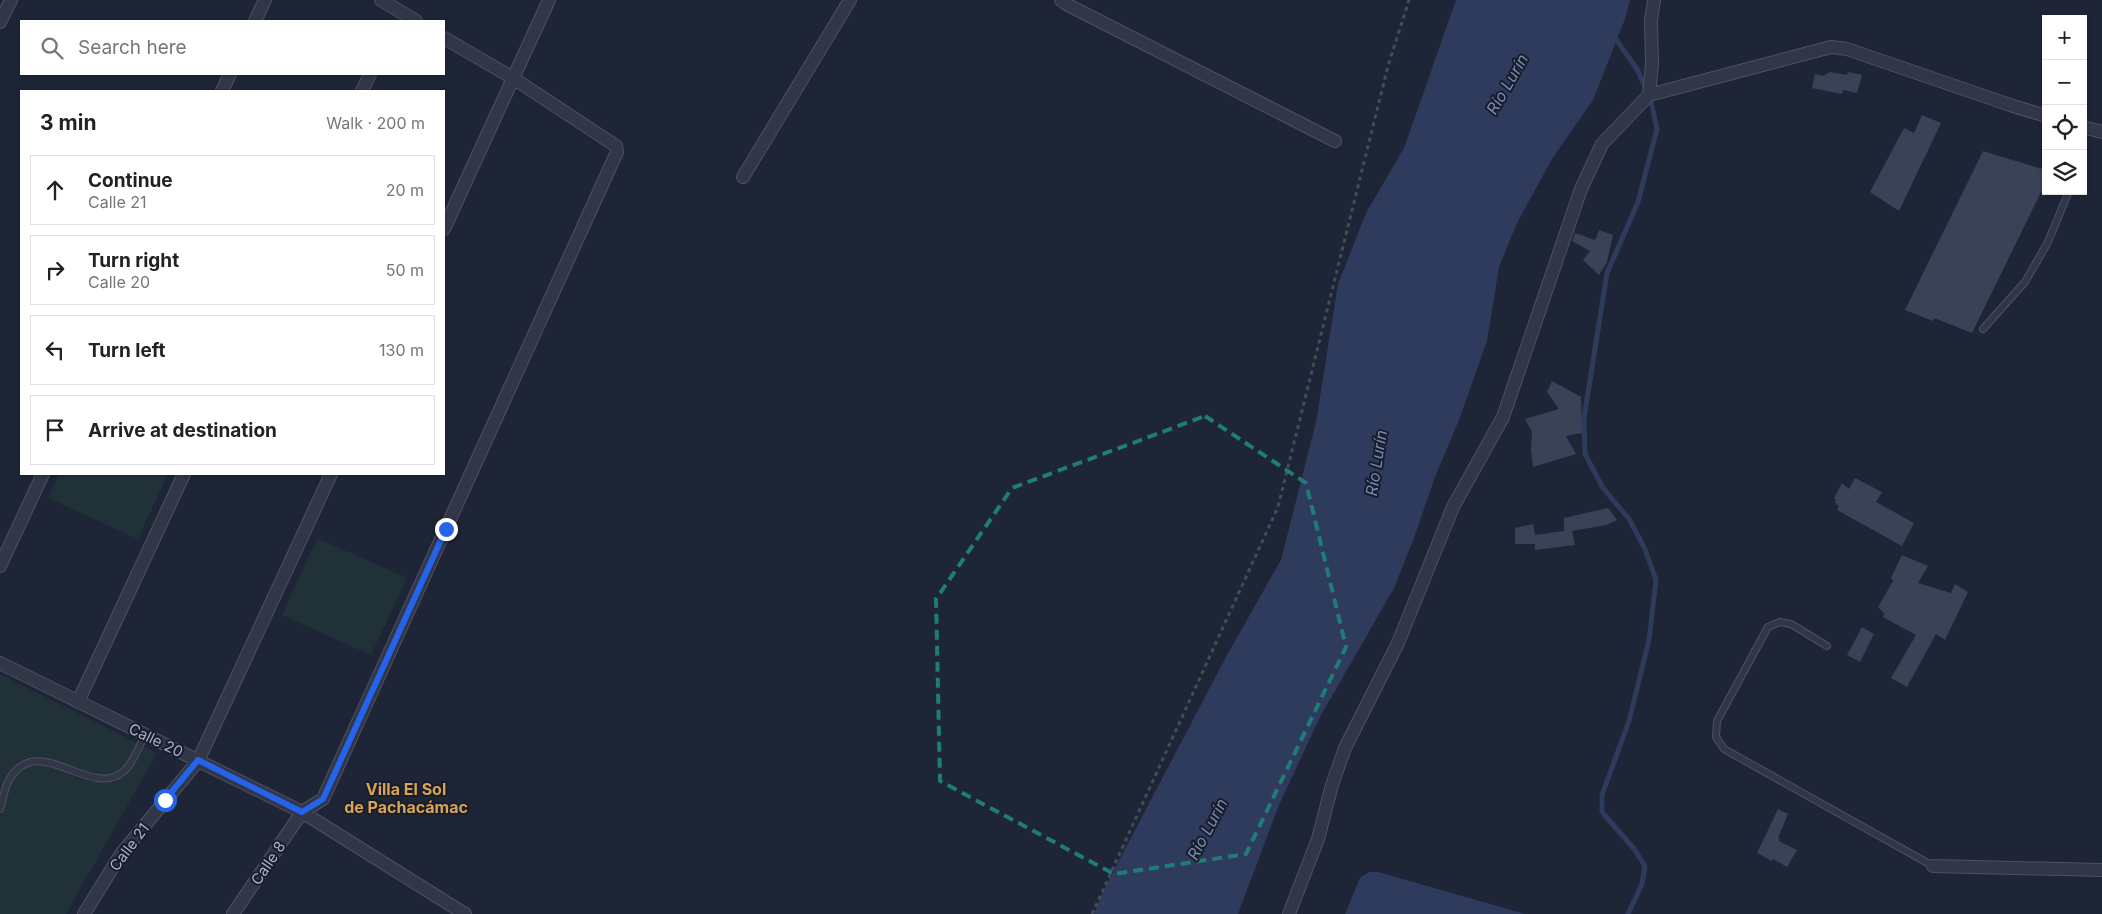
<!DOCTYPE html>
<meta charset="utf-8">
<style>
body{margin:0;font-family:Inter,sans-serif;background:#f6f6f6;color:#222}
.controls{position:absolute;right:15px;top:15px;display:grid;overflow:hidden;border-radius:0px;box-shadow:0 1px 4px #0004}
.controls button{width:45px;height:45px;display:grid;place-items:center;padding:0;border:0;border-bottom:1px solid #e0e0e0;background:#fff;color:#222;font:25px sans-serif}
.stop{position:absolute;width:15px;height:15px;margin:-11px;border:4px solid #2563eb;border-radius:50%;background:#fff}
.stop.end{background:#2563eb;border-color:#fff;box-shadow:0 1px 5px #0008}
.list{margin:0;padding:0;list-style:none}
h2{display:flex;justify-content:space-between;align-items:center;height:65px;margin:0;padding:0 20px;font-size:21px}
h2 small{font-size:16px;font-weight:400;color:#767676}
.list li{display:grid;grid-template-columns:32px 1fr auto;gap:15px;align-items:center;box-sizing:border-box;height:70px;margin:0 10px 10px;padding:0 10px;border:1px solid #e0e0e0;border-radius:0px}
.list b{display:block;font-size:19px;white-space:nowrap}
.list p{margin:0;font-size:16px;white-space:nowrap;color:#767676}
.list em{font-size:16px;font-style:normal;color:#767676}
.icon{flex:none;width:28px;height:28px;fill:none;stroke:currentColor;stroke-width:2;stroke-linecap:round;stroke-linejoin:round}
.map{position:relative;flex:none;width:2102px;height:914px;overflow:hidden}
.search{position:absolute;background:#fff;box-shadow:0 1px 4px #0004;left:20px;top:20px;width:425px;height:55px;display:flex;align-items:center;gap:12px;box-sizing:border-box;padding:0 18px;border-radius:0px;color:#767676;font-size:19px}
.panel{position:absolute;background:#fff;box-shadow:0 1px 4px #0004;left:20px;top:90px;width:425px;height:385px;border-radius:0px}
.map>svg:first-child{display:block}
.green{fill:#203238}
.water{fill:#2f3b5d}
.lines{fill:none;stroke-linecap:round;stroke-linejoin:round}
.stream{stroke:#2f3b5d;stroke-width:5}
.building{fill:#3a4258}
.lane-casing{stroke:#4d5263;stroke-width:8}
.street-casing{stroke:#4d5263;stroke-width:14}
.path{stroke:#3e4f56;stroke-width:3;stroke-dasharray:4 4;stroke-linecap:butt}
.lane{stroke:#323748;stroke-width:6}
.street{stroke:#323748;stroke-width:12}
.route{stroke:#2563eb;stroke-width:6}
.marked{fill:none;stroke:#1f7c77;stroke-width:4;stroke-dasharray:10 6;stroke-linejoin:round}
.labels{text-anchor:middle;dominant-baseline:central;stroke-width:4;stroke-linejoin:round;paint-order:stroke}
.street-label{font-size:15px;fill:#acb1c5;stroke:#181d2c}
.water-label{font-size:16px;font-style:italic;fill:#7a89b3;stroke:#181d2c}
.neighbourhood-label{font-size:16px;font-weight:bold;fill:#d7a354;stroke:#181d2c}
</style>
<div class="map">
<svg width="2102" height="914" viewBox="0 0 2102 914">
<rect width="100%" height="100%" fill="#1e2537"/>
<!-- green -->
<path class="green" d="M59 474H168L138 539 48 498Z
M317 538 407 578 371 655 282 615Z
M0 674 157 753 66 914H0Z"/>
<!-- water -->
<path class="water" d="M1456 0H1630L1625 19 1593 100 1552 159 1517 223 1499 267 1487 341 1459 420 1435 477 1414 538 1394 588 1320 717 1279 805 1238 914H1094L1103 891 1227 655 1281 560 1316 422 1338 284 1366 213 1404 148Z
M1369 872H1378L1525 914H1345L1360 878Z"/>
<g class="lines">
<!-- stream -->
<path class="stream" d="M1613 35 1637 69 1646 89
M1628 914 1642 884 1645 866 1635 850 1602 812V795L1629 721 1649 640 1656 580 1645 549 1629 519 1603 488 1585 454 1584 418 1607 273 1638 202 1657 129 1650 97"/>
</g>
<!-- building -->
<path class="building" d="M1830 72 1847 75 1848 72 1862 75 1857 93 1843 90 1842 94 1812 88 1815 74 1823 76Z
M1922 115 1941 123 1899 211 1870 192 1904 128 1914 133Z
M1983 151 2046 170V182L1972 333 1934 318 1933 321 1905 310Z
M1599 230 1613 235 1607 262 1599 275 1583 260 1590 251 1572 241 1575 233 1595 240Z
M1552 381 1581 397 1582 433 1566 436 1576 454 1533 467 1531 450 1532 432 1525 419 1559 409 1547 392Z
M1855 478 1882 492 1876 502 1914 523 1902 546 1837 510 1839 506 1835 503 1836 500 1834 498 1842 483 1849 489Z
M1608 508 1617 520 1606 525 1572 531 1575 545 1535 550V544H1515V528L1533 524 1535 535 1564 531V518Z
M1902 555 1928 566 1918 583 1951 593 1955 584 1968 592 1945 640 1936 634 1907 687 1891 678 1916 635 1883 617 1884 613 1878 607 1893 581 1891 578Z
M1862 627 1874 634 1860 662 1847 655Z
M1778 809 1788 814 1778 838 1780 839 1779 841 1797 850 1787 867 1773 859 1772 861 1757 853Z"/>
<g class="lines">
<defs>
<path id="lane" d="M1983 329 2025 282 2048 242 2069 191
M1827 646 1791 624 1780 622 1768 627 1717 721 1716 737 1724 749 1933 866
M0 809C3 800 4 789 9 780 38 729 91 801 124 771 134 762 139 746 145 735"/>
<path id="street" d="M381 0 416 21
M1061 0 1068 5 1335 141
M255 21 265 0
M0 22 11 0
M222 91 230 74
M362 91 370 74
M1649 95 1831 47 1847 49 2010 105 2046 116
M2083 127 2102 132
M743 177 850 0
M444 229 549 0
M0 566 43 474
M0 663 302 812 465 914
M78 702 184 474
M1933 866 2102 870
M84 914 121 854 198 761 331 474
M233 914 302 812 323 799 617 152 616 146 513 78 444 38
M1289 914 1318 839 1332 785 1345 748 1398 643 1453 507 1503 417 1581 189 1602 144 1649 95 1652 64 1651 20 1654 0"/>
</defs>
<!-- lane casing -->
<use href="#lane" class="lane-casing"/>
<!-- street casing -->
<use href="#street" class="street-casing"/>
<!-- path -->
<path class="path" d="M1092 914 1278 507 1388 66 1409 0"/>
<!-- lane -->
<use href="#lane" class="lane"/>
<!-- street -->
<use href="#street" class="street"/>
</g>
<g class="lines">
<!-- route -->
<path class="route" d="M165 800 198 760 302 812 323 799 446 529"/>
</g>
<!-- marked area -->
<path class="marked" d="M1205 416 1306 483 1346 647 1246 854 1114 874 940 781 936 599 1012 488Z"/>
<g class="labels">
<!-- street labels -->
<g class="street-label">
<text transform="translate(156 740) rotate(26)">Calle 20</text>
<text transform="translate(129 847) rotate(-53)">Calle 21</text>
<text transform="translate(268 863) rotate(-56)">Calle 8</text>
</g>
<!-- water labels -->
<g class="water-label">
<text transform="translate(1507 84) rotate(-60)">Río Lurín</text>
<text transform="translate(1376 463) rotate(-81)">Río Lurín</text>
<text transform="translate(1207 829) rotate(-62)">Río Lurín</text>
</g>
<!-- neighbourhood labels -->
<g class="neighbourhood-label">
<text x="406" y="789">Villa El Sol<tspan x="406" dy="18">de Pachacámac</tspan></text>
</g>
</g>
</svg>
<div class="controls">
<button>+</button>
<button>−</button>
<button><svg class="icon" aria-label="locate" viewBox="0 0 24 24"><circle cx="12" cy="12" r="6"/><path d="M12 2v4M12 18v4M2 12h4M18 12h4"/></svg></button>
<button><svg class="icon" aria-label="layers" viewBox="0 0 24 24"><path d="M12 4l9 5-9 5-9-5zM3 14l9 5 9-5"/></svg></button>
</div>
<div class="stop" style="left:165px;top:800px"></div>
<div class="stop end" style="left:446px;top:529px"></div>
<div class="search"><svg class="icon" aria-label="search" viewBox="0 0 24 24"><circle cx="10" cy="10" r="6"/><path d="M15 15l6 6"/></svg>Search here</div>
<section class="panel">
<h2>3 min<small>Walk · 200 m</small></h2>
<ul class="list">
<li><svg class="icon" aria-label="ahead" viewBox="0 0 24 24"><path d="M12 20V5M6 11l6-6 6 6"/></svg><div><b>Continue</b><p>Calle 21</p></div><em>20 m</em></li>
<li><svg class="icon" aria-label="right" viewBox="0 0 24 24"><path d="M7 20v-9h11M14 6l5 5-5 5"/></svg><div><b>Turn right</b><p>Calle 20</p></div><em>50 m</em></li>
<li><svg class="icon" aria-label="left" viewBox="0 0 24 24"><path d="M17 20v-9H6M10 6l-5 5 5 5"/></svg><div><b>Turn left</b></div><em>130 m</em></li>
<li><svg class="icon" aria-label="arrive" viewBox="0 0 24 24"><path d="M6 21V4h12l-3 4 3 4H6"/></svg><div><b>Arrive at destination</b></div></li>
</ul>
</section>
</div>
